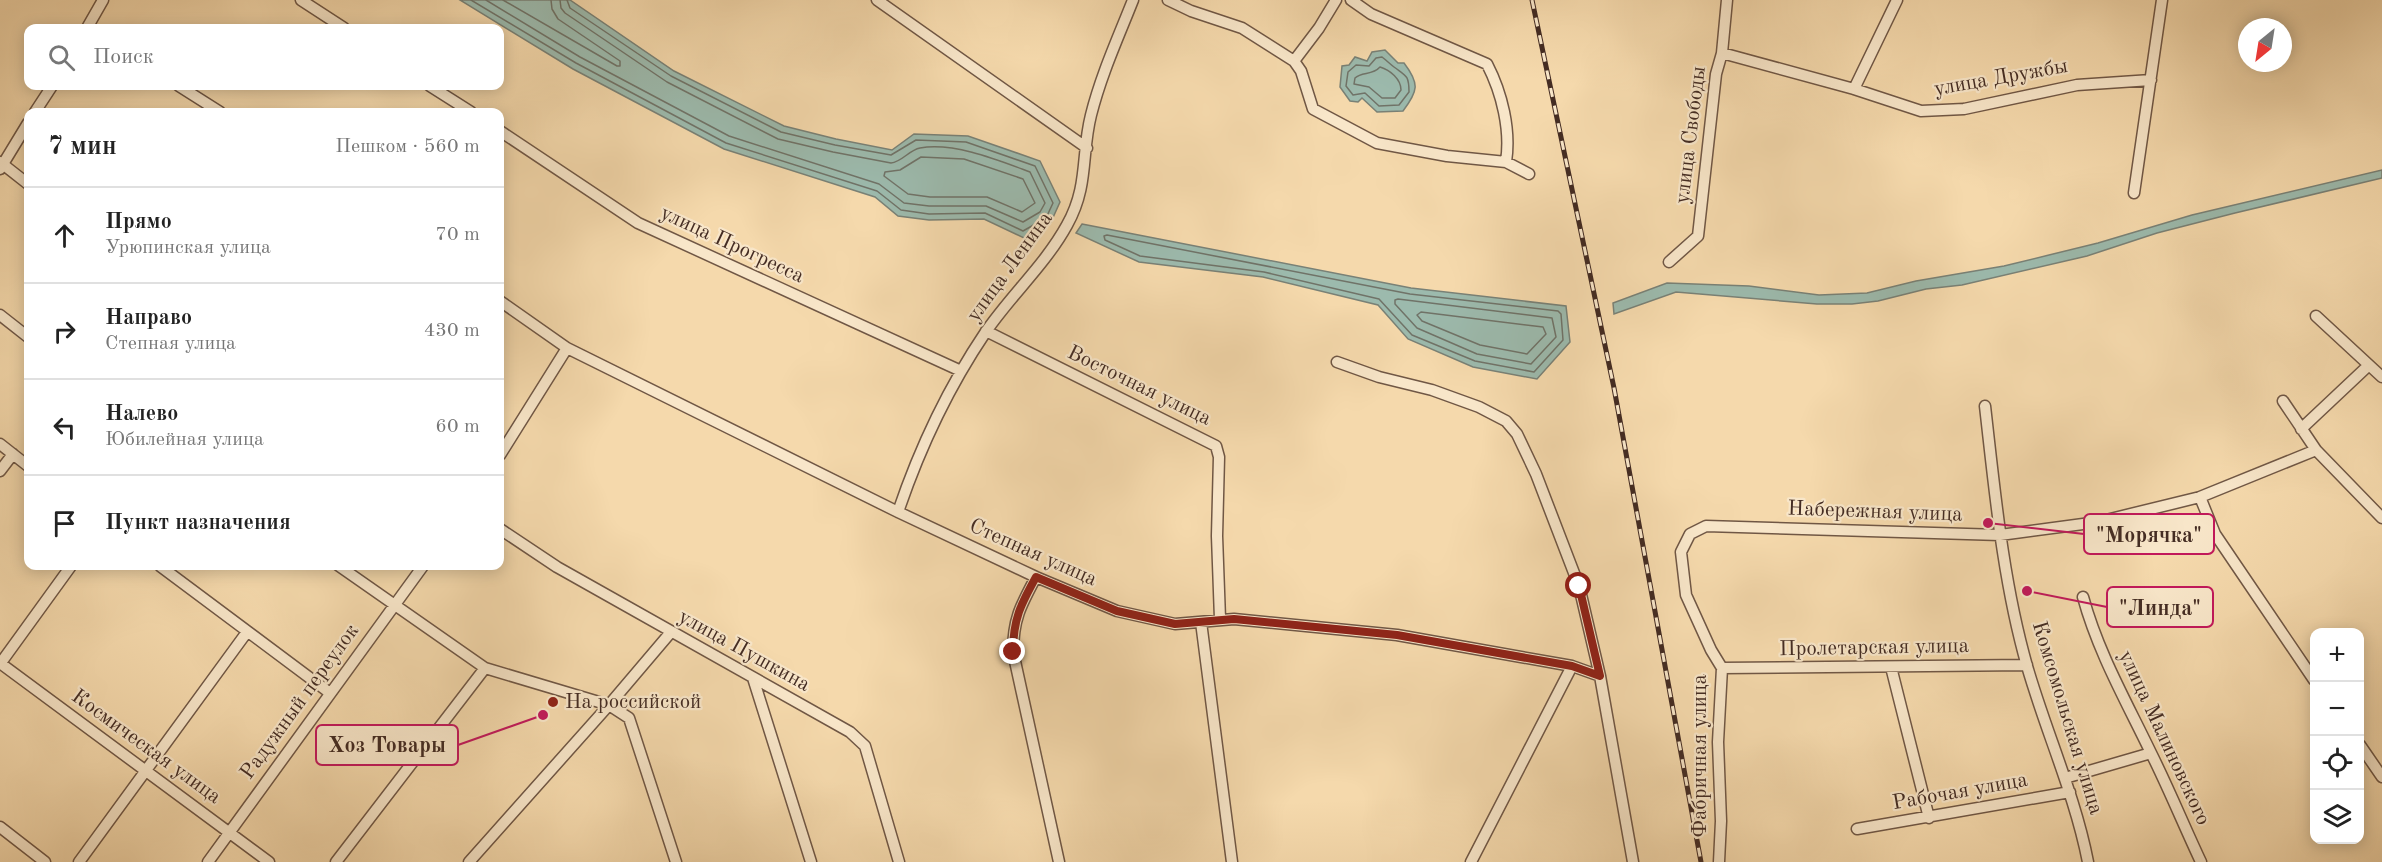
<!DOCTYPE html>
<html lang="ru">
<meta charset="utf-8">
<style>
body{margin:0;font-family:"Old Standard TT",serif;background:#f6f6f6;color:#222}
.controls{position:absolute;right:18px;bottom:18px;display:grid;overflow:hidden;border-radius:12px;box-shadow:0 3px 15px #0003}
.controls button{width:54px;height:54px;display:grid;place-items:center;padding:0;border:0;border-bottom:2px solid #e0e0e0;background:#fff;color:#222;font:30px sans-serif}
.compass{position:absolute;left:2238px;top:18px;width:54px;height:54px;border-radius:50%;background:#fff;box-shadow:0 3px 15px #0003;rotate:210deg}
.stop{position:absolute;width:18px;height:18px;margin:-14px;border:4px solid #8f2418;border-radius:50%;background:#fff}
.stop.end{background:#8f2418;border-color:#fff;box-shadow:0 2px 6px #0008}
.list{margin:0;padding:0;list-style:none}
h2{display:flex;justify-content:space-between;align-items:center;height:78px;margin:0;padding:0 24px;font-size:26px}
h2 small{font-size:20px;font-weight:400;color:#767676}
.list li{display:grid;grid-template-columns:39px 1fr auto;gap:18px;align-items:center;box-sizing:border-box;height:96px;padding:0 24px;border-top:2px solid #e0e0e0}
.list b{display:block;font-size:22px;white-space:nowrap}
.list p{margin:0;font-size:20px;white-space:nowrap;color:#767676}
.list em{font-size:20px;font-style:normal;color:#767676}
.icon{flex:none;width:33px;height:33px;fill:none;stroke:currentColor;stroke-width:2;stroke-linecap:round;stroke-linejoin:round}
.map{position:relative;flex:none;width:2382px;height:862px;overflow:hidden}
.search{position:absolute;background:#fff;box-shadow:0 3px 15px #0003;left:24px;top:24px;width:480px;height:66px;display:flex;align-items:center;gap:15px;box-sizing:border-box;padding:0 21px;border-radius:12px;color:#767676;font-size:22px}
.panel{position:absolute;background:#fff;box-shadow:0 3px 15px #0003;left:24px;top:108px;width:480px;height:462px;border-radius:12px}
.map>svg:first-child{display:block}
.water{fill:#9cbaad;stroke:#798176;stroke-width:1.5}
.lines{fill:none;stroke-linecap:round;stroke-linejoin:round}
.shore{stroke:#707368;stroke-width:1.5}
.minor-casing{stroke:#705745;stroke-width:13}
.minor{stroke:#f8e6c9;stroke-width:10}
.rail-casing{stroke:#442c23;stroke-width:5}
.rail{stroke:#f8e6c9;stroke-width:3;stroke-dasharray:9;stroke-linecap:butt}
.route{stroke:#8f2418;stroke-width:8}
.poi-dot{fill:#8f2418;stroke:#f8e6c9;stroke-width:2}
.labels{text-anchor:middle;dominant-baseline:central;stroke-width:4.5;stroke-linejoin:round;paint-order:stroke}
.street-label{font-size:21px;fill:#442c23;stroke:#f8e6c9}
.poi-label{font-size:21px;fill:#442c23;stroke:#f8e6c9;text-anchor:start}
.leader{fill:none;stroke:#c2185b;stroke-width:2}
.callout-dot{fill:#c2185b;stroke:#f8e6c9;stroke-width:2}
.callout{fill:#f8e6c9;stroke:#c2185b;stroke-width:2}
.callout-label{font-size:22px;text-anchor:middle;font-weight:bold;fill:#442c23}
</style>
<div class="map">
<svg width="2382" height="862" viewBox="0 0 2382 862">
<rect width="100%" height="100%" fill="#f5d9ac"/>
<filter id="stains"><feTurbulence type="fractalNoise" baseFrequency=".00333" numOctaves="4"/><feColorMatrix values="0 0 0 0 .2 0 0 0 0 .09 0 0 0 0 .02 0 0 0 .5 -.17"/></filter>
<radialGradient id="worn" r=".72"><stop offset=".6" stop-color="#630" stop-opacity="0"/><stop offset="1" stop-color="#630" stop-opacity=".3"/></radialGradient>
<!-- water -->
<path class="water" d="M460 0H570L674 71 784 126 836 139 892 150 914 134 968 136 1040 161 1060 202 1051 222 1024 238 984 219 929 220 898 216 875 197 724 149 573 69Z
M1385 50 1398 63H1404C1420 84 1418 91 1403 111L1377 112 1362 98 1358 102 1350 101 1340 87 1342 66 1349 65 1355 57 1367 61 1372 52Z
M2382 170V178L2235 213 2157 233 2087 256 1962 285 1926 289 1878 301 1852 304H1817L1676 292 1614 314 1613 303 1667 283 1749 286 1819 295 1867 293 1916 281 2004 266 2098 243 2192 215Z
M1082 224 1411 288 1566 306 1570 342 1537 379 1473 367 1408 339 1378 305 1263 277 1139 262 1076 233Z"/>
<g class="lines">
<!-- shore -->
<path class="shore" d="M471 0 576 63 726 143 877 191 901 210 929 214 985 213 1023 231 1046 218 1053 203 1035 166 966 142 916 140 891 155 835 145 781 132 671 76 570 8 567 0
M486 0 580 57 729 136 879 184 904 203 929 206H986L1023 222 1040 212 1045 203 1030 172C998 160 954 142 920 148 909 150 902 162 891 163L833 152 778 139 667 82 565 13 561 8 560 0
M503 0 617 66H620V61L558 19 552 9 551 0
M1382 57C1386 60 1390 64 1394 67 1406 76 1409 75 1409 92L1399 105 1379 106 1365 93 1353 95 1346 86 1348 72 1356 65 1369 66 1376 58Z
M1380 67C1390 70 1401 79 1401 90L1395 98H1382L1369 87 1354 84 1355 78C1362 71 1372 76 1380 67Z
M921 157 964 159 1023 179 1035 203 1022 212 987 197H930L908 194 884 176 885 172 900 170Z
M1107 235 1410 294 1558 311 1561 314 1563 340 1534 372 1475 361 1412 335 1379 299 1264 272 1140 256 1105 240 1104 236Z
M1398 299 1552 318 1556 337 1531 364 1477 354 1417 328 1395 304V300Z
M1421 312 1543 327 1546 334 1527 354 1480 345 1422 321 1417 315Z"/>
<defs>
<path id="minor" d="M301 0 344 28
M877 0 1087 148
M1168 0 1191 11 1242 28 1294 61 1301 71 1313 109 1377 143 1447 156 1506 162 1529 174
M1351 0 1371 14 1487 64C1502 93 1511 130 1506 162
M87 28 103 0
M1722 53 1854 89 1921 111 1964 109 2077 85 2151 80
M1294 61 1319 28 1336 0
M179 86 220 112
M430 86 471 112
M1854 89 1897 0
M35 112 52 86
M500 131 638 223 961 371
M0 162 28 184
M0 169 28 123
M2134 193 2162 0
M1669 262 1698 236 1716 74 1722 53 1727 0
M500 301 567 348 898 512 1036 577 1117 611 1175 624 1234 619 1397 635 1572 666 1600 676
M0 315 28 337
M2316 316 2382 377
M986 331 1216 446 1219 457 1217 536 1220 619
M1337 362 1379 377 1432 390 1479 407 1506 421 1517 434 1536 474 1579 586 1600 676 1633 862
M2283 401 2316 450 2382 518
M1985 406C1995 493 2003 582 2027 666 2046 732 2075 795 2088 862
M2301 429 2369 365
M0 444 28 466
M500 455 567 348
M0 471 13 454
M2200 497 2215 534 2314 680
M898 512C919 450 948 388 985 333 1010 296 1045 265 1067 225 1089 186 1081 154 1091 115 1101 75 1118 38 1133 0
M500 529 557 567 850 732 865 746 899 862
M160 566 330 693
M339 566 485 668 609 705 629 718 676 862
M1036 577C1021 605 1013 619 1013 652L1059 862
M2083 597C2098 652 2126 701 2151 753 2169 789 2184 826 2201 862
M1201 622 1232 862
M0 663 269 862
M0 664 71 566
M1891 667 1929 818
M1722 668 2027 665
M753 678 811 862
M2360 745 2382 777
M2065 778 2151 753
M0 827 45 862
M1857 829 2070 792
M79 862 247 632
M208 862 423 566
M336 862 485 668
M469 862 609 705 671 632
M1471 862 1572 666
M1719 862 1721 821 1718 742 1722 668 1711 650 1686 595 1681 552 1690 534 1706 526 2000 535 2098 522 2200 497 2316 450"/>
</defs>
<!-- minor casing -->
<use href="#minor" class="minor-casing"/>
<!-- minor -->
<use href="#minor" class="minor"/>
<defs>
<path id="rail" d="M1532 0 1614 388 1701 862"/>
</defs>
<!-- rail casing -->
<use href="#rail" class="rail-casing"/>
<!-- rail -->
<use href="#rail" class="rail"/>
</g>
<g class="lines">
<!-- route -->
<path class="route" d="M1013 652C1013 619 1021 604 1036 577L1117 611 1175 624 1234 619 1397 635 1572 666 1600 676 1579 586"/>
</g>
<!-- markers -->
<circle class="poi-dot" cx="553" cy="702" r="6"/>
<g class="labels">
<!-- street labels -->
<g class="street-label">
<text transform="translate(2001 78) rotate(-10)">улица Дружбы</text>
<text transform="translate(1691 135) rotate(-83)">улица Свободы</text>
<text transform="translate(732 245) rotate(25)">улица Прогресса</text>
<text transform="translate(1010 267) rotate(-54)">улица Ленина</text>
<text transform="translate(1139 386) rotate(26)">Восточная улица</text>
<text transform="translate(1875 512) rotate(2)">Набережная улица</text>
<text transform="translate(1033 553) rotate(24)">Степная улица</text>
<text transform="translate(1874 648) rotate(-1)">Пролетарская улица</text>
<text transform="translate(744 651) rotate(29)">улица Пушкина</text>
<text transform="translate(300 702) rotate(-54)">Радужный переулок</text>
<text transform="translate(2067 718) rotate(73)">Комсомольская улица</text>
<text transform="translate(2164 738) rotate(65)">улица Малиновского</text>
<text transform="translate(146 747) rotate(36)">Космическая улица</text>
<text transform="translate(1700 756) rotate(-90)">Фабричная улица</text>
<text transform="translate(1960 792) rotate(-10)">Рабочая улица</text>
</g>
<!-- poi labels -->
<g class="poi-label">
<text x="565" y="702">На российской</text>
</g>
</g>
<!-- callouts -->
<path class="leader" d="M1988 523L2084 534M2027 591L2107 607M543 715L458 745"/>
<g class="callout-dot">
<circle cx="1988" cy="523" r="6"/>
<circle cx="2027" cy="591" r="6"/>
<circle cx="543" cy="715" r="6"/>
</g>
<g class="callout">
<rect x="2084" y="514" width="130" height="40" rx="6"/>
<rect x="2107" y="587" width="106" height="40" rx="6"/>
<rect x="316" y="725" width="142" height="40" rx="6"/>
</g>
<g class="callout-label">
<text x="2149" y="542">"Морячка"</text>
<text x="2160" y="615">"Линда"</text>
<text x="387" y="752">Хоз Товары</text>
</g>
<rect width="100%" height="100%" filter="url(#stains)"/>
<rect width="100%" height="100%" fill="url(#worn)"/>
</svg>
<div class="controls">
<button>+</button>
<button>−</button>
<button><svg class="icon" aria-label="locate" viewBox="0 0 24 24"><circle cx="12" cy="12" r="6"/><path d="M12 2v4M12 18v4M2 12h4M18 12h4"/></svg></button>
<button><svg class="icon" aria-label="layers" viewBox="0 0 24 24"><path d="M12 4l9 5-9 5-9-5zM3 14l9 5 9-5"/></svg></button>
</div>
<svg class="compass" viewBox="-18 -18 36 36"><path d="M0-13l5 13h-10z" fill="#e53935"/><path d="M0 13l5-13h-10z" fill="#767676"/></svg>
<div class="stop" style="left:1579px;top:586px"></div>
<div class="stop end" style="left:1013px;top:652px"></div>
<div class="search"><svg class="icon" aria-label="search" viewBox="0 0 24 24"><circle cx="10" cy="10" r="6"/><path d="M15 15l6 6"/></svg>Поиск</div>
<section class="panel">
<h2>7 мин<small>Пешком · 560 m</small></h2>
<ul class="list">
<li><svg class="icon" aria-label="ahead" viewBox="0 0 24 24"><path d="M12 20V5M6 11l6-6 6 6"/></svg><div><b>Прямо</b><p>Урюпинская улица</p></div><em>70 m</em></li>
<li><svg class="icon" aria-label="right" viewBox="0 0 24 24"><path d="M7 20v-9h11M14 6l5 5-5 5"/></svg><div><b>Направо</b><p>Степная улица</p></div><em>430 m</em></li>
<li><svg class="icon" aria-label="left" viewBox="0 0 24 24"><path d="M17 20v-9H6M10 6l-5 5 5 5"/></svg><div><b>Налево</b><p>Юбилейная улица</p></div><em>60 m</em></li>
<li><svg class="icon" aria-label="arrive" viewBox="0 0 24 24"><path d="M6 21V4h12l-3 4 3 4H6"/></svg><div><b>Пункт назначения</b></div></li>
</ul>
</section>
</div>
